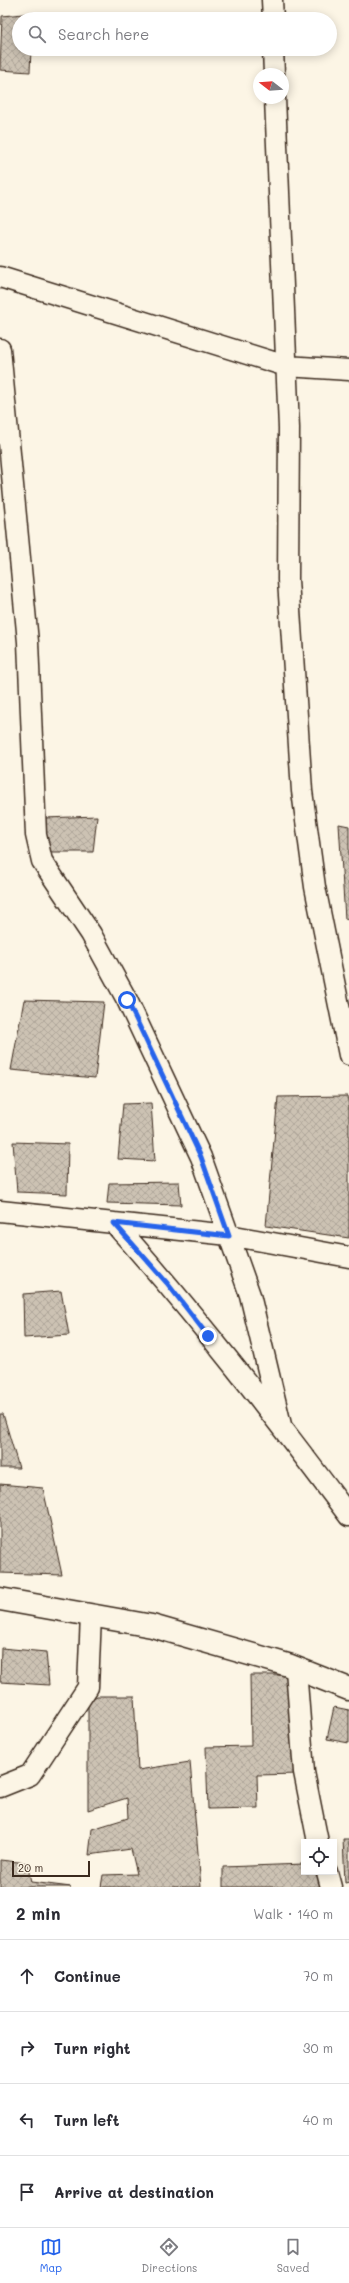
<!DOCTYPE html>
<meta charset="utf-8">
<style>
body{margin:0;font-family:Mali,sans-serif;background:#f2f2f3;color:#2b2b33}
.controls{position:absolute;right:12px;bottom:12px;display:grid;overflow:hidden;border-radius:0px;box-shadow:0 2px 10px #0003}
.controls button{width:36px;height:36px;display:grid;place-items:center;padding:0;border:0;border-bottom:1px solid #e1e1e2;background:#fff;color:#2b2b33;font:20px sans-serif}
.compass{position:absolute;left:253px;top:68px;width:36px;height:36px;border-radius:50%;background:#fff;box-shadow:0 2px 10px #0003;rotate:287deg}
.scale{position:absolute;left:12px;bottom:10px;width:78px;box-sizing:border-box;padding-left:4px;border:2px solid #3b2a1e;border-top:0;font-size:11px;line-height:14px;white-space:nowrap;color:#3b2a1e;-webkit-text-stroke:3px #fcf5e5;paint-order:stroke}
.stop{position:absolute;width:12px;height:12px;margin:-9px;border:3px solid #2563eb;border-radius:50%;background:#fff}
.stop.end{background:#2563eb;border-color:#fff;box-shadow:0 1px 4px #0008}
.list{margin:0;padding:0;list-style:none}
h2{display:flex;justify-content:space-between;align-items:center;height:52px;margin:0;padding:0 16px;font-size:17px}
h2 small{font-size:13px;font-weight:400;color:#7c7c81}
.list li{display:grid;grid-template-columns:26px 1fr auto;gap:12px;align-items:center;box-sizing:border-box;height:72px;padding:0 16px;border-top:1px solid #e1e1e2}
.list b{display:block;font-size:15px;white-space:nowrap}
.list em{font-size:13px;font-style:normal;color:#7c7c81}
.icon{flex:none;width:22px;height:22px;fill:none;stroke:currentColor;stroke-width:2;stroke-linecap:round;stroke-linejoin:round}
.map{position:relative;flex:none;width:349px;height:1887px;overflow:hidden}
.search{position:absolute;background:#fff;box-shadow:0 2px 10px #0003;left:12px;right:12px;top:12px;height:44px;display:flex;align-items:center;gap:10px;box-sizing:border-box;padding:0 14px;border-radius:22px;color:#7c7c81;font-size:15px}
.sheet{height:340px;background:#fff}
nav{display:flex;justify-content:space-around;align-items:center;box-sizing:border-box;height:56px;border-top:1px solid #e1e1e2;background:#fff;font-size:11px;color:#7c7c81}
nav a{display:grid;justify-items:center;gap:2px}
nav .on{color:#2563eb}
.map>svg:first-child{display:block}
.building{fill:url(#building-cross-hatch);stroke:#3b2a1e}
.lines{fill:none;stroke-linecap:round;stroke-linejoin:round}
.street-casing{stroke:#3b2a1e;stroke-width:23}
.secondary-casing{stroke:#3b2a1e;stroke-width:25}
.street{stroke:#fcf5e5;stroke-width:20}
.secondary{stroke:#fcf5e5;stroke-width:22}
.route{stroke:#2563eb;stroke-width:5}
</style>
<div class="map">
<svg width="349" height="1887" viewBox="0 0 349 1887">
<defs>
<pattern id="building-cross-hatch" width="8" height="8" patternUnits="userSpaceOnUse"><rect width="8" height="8" fill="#ccc2b3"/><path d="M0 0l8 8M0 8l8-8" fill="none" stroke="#b0a79a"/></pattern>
</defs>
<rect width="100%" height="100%" fill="#fcf5e5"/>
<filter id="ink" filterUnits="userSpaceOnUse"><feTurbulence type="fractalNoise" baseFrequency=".025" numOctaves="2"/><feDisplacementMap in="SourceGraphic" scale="8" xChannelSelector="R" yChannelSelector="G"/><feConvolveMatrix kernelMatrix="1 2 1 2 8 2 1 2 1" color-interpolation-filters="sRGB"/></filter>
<g filter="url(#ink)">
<!-- building -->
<path class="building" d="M34 13 33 19H19V49H31L30 72 0 70 2 16Z
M97 816 93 852H48L45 818Z
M339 824 349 826V920L345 919Z
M24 1000 104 1002 95 1078 11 1070Z
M347 1096 349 1106V1238L266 1226 278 1097Z
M151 1103 155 1161 118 1159 123 1104Z
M13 1142 68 1144 67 1194 17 1192Z
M179 1182 181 1205 107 1203 109 1183Z
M61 1291 69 1335 24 1338 23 1294Z
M0 1414H3L19 1468H0Z
M0 1484 43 1488 62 1575 0 1573Z
M1 1648 46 1652 49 1685 0 1682Z
M250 1675H292L298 1774 257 1775 258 1808 208 1809 206 1747 251 1746Z
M97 1696H134L138 1770 190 1762 201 1887H101L103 1875 137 1874 131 1849 89 1855 92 1829 128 1818 127 1798 88 1810V1701Z
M334 1707 349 1710V1743L327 1739Z
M343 1839H349V1882L345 1883Z
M0 1860 27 1863 31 1882 71 1887H0Z
M304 1864V1872H319L320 1887H223V1867Z"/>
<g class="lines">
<defs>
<path id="street" d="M272 0 273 19
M273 49 274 74
M275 98 289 428 288 580 302 791 315 887 349 1055
M0 277 286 366 349 370
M0 349 28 642 36 835 42 861 91 934 127 1000 201 1157 250 1295 281 1425
M0 1211 114 1223C197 1316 274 1416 349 1516
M114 1223 229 1235 349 1257
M296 1669 304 1772 318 1842
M0 1787 30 1775 88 1687 91 1615
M327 1872 331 1887"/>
<path id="secondary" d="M0 1599 152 1626 288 1665 349 1689"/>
</defs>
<!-- street casing -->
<use href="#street" class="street-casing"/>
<!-- secondary casing -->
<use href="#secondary" class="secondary-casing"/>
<!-- street -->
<use href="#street" class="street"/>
<!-- secondary -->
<use href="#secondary" class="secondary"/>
</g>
</g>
<g class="lines" filter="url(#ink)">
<!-- route -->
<path class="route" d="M127 1000 201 1157 229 1236 114 1223 167 1283 208 1336"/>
</g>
</svg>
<div class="controls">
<button><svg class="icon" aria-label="locate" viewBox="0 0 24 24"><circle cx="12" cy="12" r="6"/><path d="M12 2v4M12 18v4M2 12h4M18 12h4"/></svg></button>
</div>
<svg class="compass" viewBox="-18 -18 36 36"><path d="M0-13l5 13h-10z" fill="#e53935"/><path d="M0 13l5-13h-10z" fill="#7c7c81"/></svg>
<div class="scale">20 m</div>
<div class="stop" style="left:127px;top:1000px"></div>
<div class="stop end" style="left:208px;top:1336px"></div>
<div class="search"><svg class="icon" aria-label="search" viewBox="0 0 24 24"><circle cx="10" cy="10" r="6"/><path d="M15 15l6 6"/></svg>Search here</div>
</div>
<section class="sheet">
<h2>2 min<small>Walk · 140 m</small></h2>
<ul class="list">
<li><svg class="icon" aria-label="ahead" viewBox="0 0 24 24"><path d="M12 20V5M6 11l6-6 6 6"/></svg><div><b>Continue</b></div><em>70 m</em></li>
<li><svg class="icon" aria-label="right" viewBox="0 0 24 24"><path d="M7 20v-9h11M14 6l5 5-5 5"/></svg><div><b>Turn right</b></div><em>30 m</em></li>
<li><svg class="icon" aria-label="left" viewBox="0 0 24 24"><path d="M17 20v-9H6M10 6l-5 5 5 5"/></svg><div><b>Turn left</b></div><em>40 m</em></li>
<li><svg class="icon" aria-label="arrive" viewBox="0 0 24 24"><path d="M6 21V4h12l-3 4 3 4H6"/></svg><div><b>Arrive at destination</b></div></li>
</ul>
</section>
<nav>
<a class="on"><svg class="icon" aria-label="map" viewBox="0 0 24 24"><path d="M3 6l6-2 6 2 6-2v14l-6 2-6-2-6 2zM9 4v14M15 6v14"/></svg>Map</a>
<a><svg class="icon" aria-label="directions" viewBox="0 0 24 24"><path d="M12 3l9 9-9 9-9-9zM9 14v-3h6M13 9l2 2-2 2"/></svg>Directions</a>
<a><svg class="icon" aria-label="saved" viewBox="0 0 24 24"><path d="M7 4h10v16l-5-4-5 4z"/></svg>Saved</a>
</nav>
